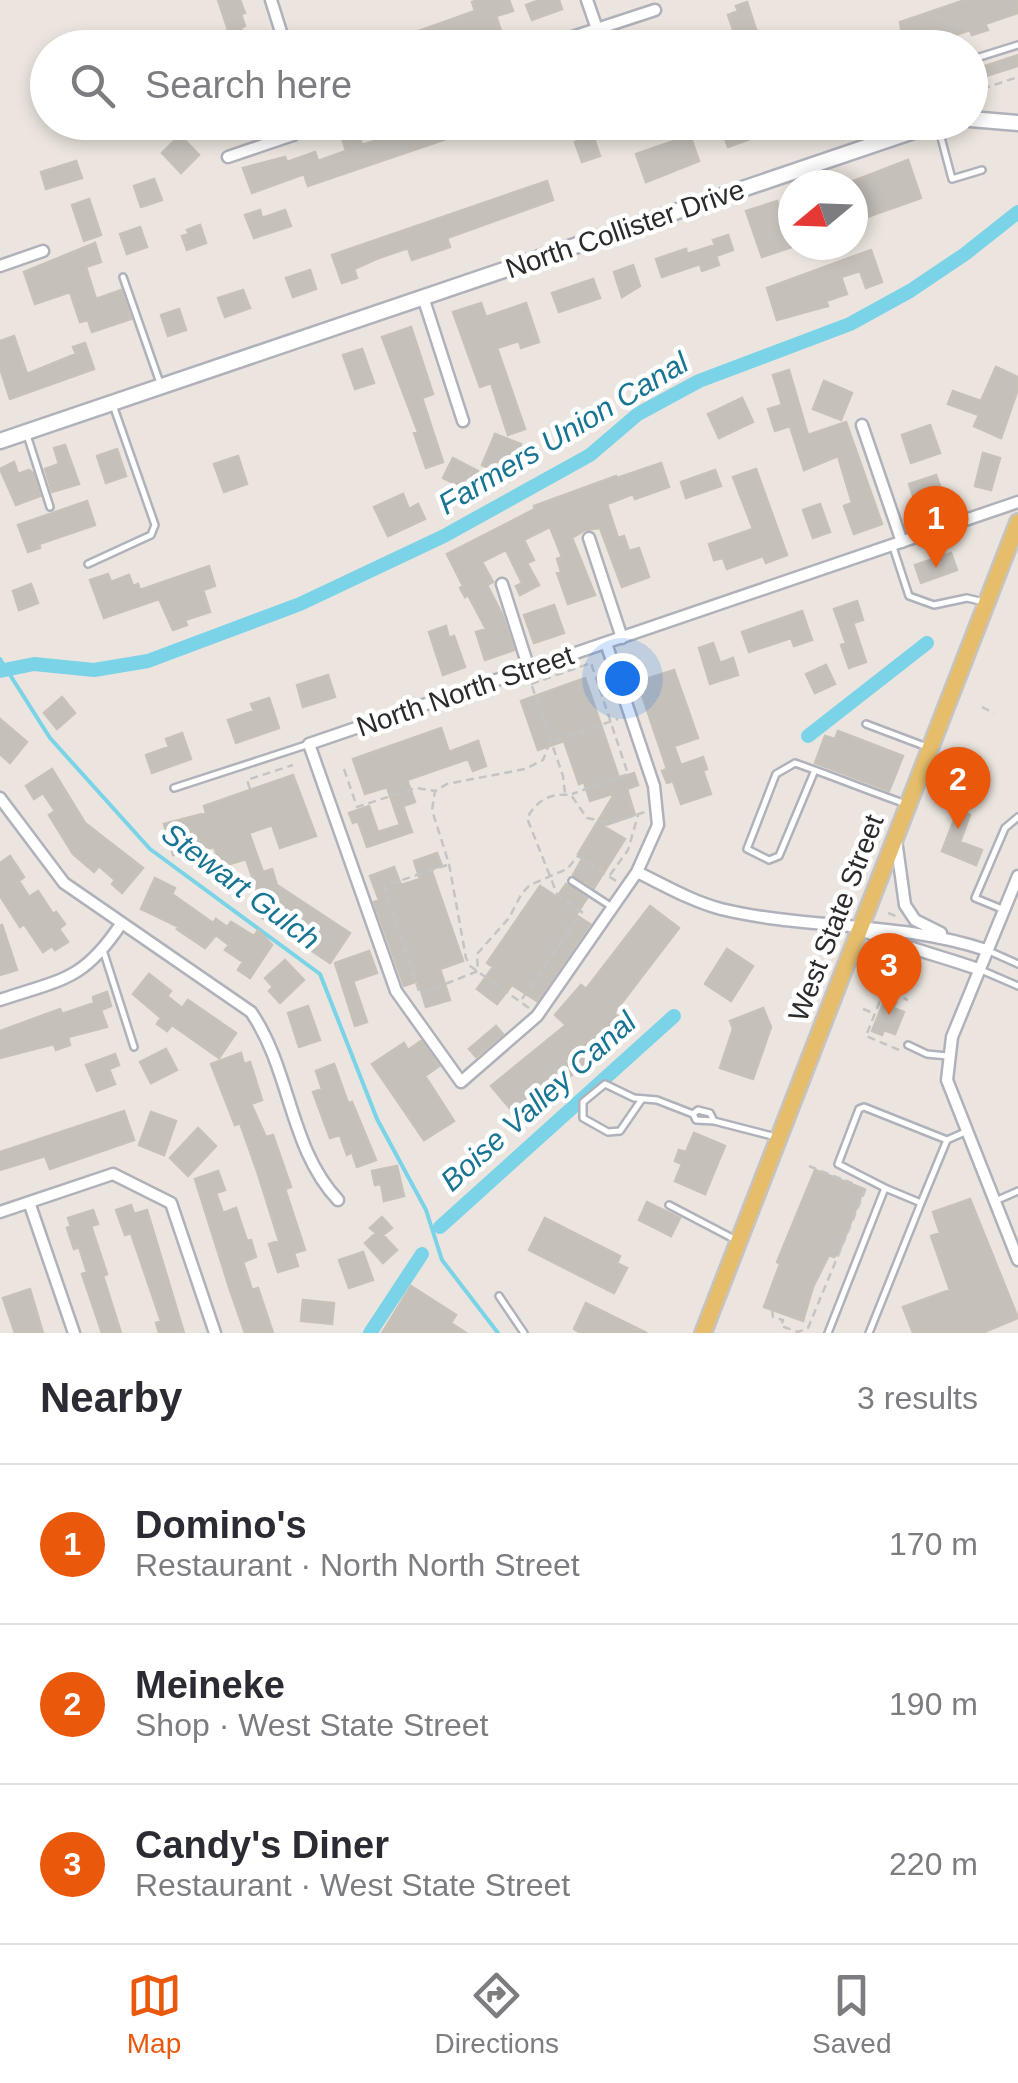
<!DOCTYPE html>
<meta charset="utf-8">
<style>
body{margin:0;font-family:Helvetica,sans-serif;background:#f2f2f3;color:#2b2b33}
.compass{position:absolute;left:778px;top:170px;width:90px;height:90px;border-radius:50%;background:#fff;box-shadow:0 5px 15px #0003;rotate:251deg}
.you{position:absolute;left:622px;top:678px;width:35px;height:35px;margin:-25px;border:8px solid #fff;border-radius:50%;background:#1a73e8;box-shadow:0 0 0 15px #1a73e833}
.badge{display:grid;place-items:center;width:65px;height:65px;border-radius:50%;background:#ea580c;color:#fff;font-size:32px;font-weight:700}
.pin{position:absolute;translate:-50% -82px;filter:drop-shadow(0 2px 5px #0008)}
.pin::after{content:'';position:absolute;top:52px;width:35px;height:30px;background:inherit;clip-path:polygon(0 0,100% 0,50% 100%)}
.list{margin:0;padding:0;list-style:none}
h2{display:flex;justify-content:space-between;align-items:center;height:130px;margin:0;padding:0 40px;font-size:42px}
h2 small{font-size:32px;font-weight:400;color:#7c7c81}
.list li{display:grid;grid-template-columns:65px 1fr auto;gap:30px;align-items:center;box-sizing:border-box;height:160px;padding:0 40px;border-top:2px solid #e1e1e2}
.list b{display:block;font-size:38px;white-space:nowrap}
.list p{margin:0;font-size:32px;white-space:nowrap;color:#7c7c81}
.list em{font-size:32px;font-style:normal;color:#7c7c81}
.icon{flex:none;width:55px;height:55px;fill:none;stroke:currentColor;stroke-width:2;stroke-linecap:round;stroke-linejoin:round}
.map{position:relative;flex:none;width:1018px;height:1333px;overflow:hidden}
.search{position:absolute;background:#fff;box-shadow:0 5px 15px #0003;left:30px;right:30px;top:30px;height:110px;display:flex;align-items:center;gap:25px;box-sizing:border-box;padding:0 35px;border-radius:55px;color:#7c7c81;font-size:38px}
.sheet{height:610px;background:#fff}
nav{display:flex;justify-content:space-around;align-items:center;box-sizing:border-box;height:140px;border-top:2px solid #e1e1e2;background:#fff;font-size:28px;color:#7c7c81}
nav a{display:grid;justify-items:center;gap:5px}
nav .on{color:#ea580c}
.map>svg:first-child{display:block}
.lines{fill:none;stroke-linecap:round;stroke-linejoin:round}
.stream{stroke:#7ad3e6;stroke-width:4}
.canal{stroke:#7ad3e6;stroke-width:14}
.building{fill:#c5c0ba;stroke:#c7c1b8;stroke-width:2.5}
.lane-casing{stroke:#afb2bb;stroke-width:10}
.street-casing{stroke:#afb2bb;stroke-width:15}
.secondary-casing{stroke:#afb2bb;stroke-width:19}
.primary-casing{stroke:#c4c4c4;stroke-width:20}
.path{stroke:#c4c4c4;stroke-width:2.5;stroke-dasharray:8 5;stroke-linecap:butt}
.lane{stroke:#fff;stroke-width:5}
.street{stroke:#fff;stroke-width:10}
.secondary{stroke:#fff;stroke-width:14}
.primary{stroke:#e6bd6a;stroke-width:15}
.labels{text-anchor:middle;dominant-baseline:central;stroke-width:9;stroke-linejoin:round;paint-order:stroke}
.street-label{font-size:28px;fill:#2b2b2b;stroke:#fff}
.water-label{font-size:30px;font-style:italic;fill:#187493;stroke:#fff}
</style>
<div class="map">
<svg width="1018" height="1333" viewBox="0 0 1018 1333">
<rect width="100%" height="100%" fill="#ece5df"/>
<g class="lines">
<!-- stream -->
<path class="stream" d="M0 659 50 738 150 849 320 974 377 1119 426 1210 442 1260 498 1333"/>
<!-- canal -->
<path class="canal" d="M0 671 34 664 94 670 148 661 300 604 444 536 590 455 638 414 699 381 850 324 910 291 965 254 1018 212
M808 736 927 643
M440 1227 674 1016
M370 1333 422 1254"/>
</g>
<!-- building -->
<path class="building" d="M218 0H240L245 13 241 14 245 26 241 28 248 48H234Z
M478 0H509L513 11 496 16 501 31 446 48H360L397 33 399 38 475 11 472 2Z
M540 0H559L562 9 532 20 526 5Z
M965 0H1018V13L985 24 988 30 972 35 970 30 916 48H904L900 22Z
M747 2 762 48H747L746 44 739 47 728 15 738 11 736 6Z
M1018 55V66L970 81V71Z
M414 122 490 124 308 186 304 174 252 193 243 168 285 157 287 162 315 152 318 161 346 151 343 141 359 136 362 145 416 128Z
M579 122H612L615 131 594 139 600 156 582 162 575 142 585 139Z
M719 122H743L750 139 728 147Z
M687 127 699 161 646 182 636 154 674 141 671 133Z
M180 135 199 155 181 173 162 153Z
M908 160 921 198 853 222V181Z
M76 161 82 178 46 189 41 172Z
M154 179 162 200 141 207 134 186Z
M547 181 553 200 447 238 450 247 412 260 408 248 376 259 354 269 357 278 342 283 332 255Z
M89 199 101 235 84 241 72 205Z
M777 201 792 247 762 257 746 211Z
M260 210 262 218 285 210 291 226 254 238 245 215Z
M200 225 206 243 187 250 182 236 189 234 187 230Z
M140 227 147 247 127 254 120 234Z
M728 235 733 250 716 256 719 265 702 271 700 264 662 277 656 259 686 249 687 254 715 245 713 240Z
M95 243 101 262 86 267 96 299 121 290 131 319 92 332 88 320 80 322 70 292 35 304 24 272Z
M871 250 882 282 866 288 860 271 841 277 847 294 826 301 828 306 777 320 767 288Z
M633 265 640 286 622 297 614 272Z
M310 270 316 289 293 297 286 278Z
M593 279 600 298 559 312 552 293Z
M243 290 250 308 225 317 218 298Z
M481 303 486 317 526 303 539 342 521 348 519 341 497 348 525 429 508 435 491 383 480 387 453 312Z
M179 309 186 330 168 336 161 315Z
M411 327 433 394 422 398 443 462 426 468 414 433 418 432 382 337Z
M14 336 27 374 76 354 73 347 85 343 94 369 10 399 0 368V341Z
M362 349 374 383 355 389 343 355Z
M996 367 1018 377V389L1001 438 974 426 979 415 948 404 953 391 981 401Z
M789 370 808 435 846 422 882 524 854 534 844 506 852 503 838 456 804 470 790 426 775 431 768 409 782 405 773 375Z
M824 381 852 393 841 420 813 409Z
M742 398 753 422 719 438 708 414Z
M930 425 940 453 911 463 902 435Z
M495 434 521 444 508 476 482 465Z
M65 445 79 484 52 492 45 469 59 464 54 448Z
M117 449 126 476 106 483 97 456Z
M983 453 1000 458 991 490 975 486Z
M238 456 247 484 224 492 214 464Z
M453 458 478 471 469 491 443 478Z
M14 462 18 474 29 470 33 473 40 496 16 505 0 469Z
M661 463 669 487 635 499 633 494 607 504 618 538 624 536 629 551 639 548 649 577 622 587 600 528 585 530 572 538 595 595 568 604 557 573 561 572 557 559 562 557 550 527 524 540 534 560 527 563 539 585 520 595 516 586 522 583 506 550 482 562 493 582 487 585 502 614 514 650 485 660 476 632 486 629 468 595 465 597 460 588 463 586 447 554 535 509 534 506 616 476 617 478Z
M756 469 787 555 766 563 763 556 727 569 723 558 714 560 709 544 753 529 733 477Z
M715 470 721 486 686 498 681 482Z
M936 475 946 503 919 513 909 484Z
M403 494 409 509 418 504 425 519 388 536 374 507Z
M87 501 95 525 39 544 40 548 28 552 18 525Z
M820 504 830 532 813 538 803 510Z
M951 553 957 570 921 583 915 565Z
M209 566 215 586 203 590 210 612 185 620 187 625 173 630 159 599 104 618 90 580 108 574 111 582 129 575 133 586 138 584 140 590Z
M31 584 38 603 19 610 13 591Z
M857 601 863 620 853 623 866 662 849 668 841 645 846 643 834 609Z
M554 605 564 633 534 643 524 615Z
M802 611 812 640 794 646 791 638 749 652 742 632Z
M446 626 449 638 454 636 465 667 443 675 429 632Z
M713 643 720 663 733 658 738 675 710 684 699 648Z
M826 665 835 684 815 693 806 674Z
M674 670 698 738 674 746 681 765 703 757 707 769 703 771 711 794 681 804 673 781 667 783 662 771 667 769 642 695 637 696 633 683Z
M328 675 335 697 303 707 297 685Z
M585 678 619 778 634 773 638 785 627 789 635 815 603 826 625 839 594 888 573 875 583 857 578 854 615 793 590 801 584 782 579 784 564 741 538 750 521 701Z
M62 697 75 713 57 729 44 713Z
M269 698 279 728 236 743 228 720 254 711 251 704Z
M0 719 27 742 10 763 0 754Z
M441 728 449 752 478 741 486 766 473 771 468 759 407 780 415 802 403 806 412 832 367 847 358 821 353 823 349 813 369 806 378 832 400 825 387 787 365 794 353 759Z
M838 731 903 756 889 791 815 763 825 736 835 739Z
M182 733 191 759 152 773 146 755 169 747 166 739Z
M52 769 85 823 143 868 122 893 112 884 115 880 99 866 94 872 73 854 49 815 55 811 43 793 34 799 26 786Z
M293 775 316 836 280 848 272 825 249 833 263 872 272 869 277 885 350 933 330 963 252 911 259 897 246 859 221 867 214 847 200 851 199 846 173 855 171 846 178 831 168 839 164 824 206 813 204 806Z
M958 810 970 815 960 842 982 850 976 865 942 851Z
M437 853 442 866 431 869 463 961 440 969 450 1000 426 1007 418 981 404 986 374 902 379 900 370 876 394 867 401 885 420 879 414 861Z
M10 856 24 877 19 881 29 897 38 891 53 914 56 912 65 924 59 929 68 942 55 950 52 946 43 952 24 924 20 927 0 896V863Z
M155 878 175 888 172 894 213 923 216 919 227 927 231 922 254 936 258 930 272 945 250 978 238 970 243 962 225 950 229 945 216 935 205 948 177 929 179 927 141 909Z
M566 884 587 898 576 915 590 924 537 1001 512 985 497 1004 477 989 493 967 487 963 540 886 557 897Z
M650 906 679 928 614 1013 626 1023 599 1053 518 1118 491 1086 566 1025 555 1015 581 985 586 989Z
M2 925 17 970 0 975V926Z
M727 949 753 966 731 1001 705 984Z
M369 951 377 973 353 981 367 1022 355 1026 335 963Z
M285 960 304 980 280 1003 269 991 273 987 265 978Z
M149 974 171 991 167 996 182 1008 188 1000 236 1033 219 1058 172 1025 167 1031 157 1024 161 1018 133 994Z
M107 992 111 1006 101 1010 107 1027 68 1037 70 1045 56 1050 54 1044 0 1058V1031L60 1009 62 1014 94 1003 93 997Z
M885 999 896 1003 893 1008 904 1012 895 1034 884 1030 882 1035 872 1031Z
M308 1006 320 1040 299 1047 288 1013Z
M763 1008 771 1027 753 1079 720 1068 733 1029 730 1021Z
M496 1026 503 1034 476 1057 469 1049Z
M421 1041 439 1066 425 1076 454 1121 424 1140 372 1064 404 1043 408 1050Z
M166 1049 177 1070 151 1083 140 1062Z
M241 1053 244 1064 250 1062 262 1100 251 1104 266 1137 273 1135 291 1187 285 1189 305 1250 294 1253 298 1266 278 1272 269 1244 279 1241 257 1171 240 1123 235 1125 211 1064Z
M115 1054 119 1065 109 1069 115 1084 97 1091 86 1065Z
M334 1064 348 1103 352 1102 376 1160 357 1167 352 1152 347 1155 340 1135 330 1138 313 1092 322 1089 316 1071Z
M124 1111 134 1140 50 1169 45 1156 0 1170V1152Z
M151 1112 176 1121 164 1155 139 1145Z
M198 1128 216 1146 188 1176 170 1158Z
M694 1133 725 1146 705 1194 675 1181 682 1164 675 1161 679 1150 686 1152Z
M397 1166 404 1196 384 1201 381 1184 375 1185 372 1171Z
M815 1170 864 1189 839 1252 834 1257 829 1255 813 1287 803 1321 764 1307 780 1264 777 1262Z
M218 1171 225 1190 216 1193 223 1213 236 1208 247 1241 251 1240 256 1257 243 1262 252 1290 258 1288 273 1333H245L230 1290 195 1179Z
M970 1199 1018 1318 982 1333H913L903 1307 950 1290 931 1236 940 1233 933 1212Z
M647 1202 680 1218 671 1236 639 1220Z
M131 1205 134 1214 147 1210 184 1333H159L156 1323 161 1321 131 1233 125 1235 116 1210Z
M93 1210 98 1224 91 1226 107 1274 103 1276 121 1333H102L82 1274 87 1272 79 1247 74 1249 67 1228 71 1226 68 1218Z
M382 1217 392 1228 383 1235 397 1250 383 1263 365 1243 376 1233 370 1228Z
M545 1218 620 1256 617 1263 627 1268 614 1293 529 1250Z
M363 1252 373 1280 349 1288 339 1260Z
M411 1286 456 1315 451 1323 466 1333H382Z
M30 1289 43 1333H15L3 1298Z
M303 1300 334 1303 332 1324 301 1321Z
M586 1303 647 1333H581L574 1329Z"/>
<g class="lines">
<defs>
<path id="lane" d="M970 60 1018 45
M938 126 952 179 982 170
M123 277 160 383
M27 435 50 507
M893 547 909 596 934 605 967 598 984 602
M88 564 151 535 155 525 113 405
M866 724 927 747
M815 770 779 856 769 860 747 849 776 774 795 763C832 776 869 791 906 804
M174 788 306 745
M572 881 612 907
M1002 909 975 898 1005 828 1018 817
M103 950 134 1047
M989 951 1018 964
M981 970 1018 986
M908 1045 927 1054 947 1056
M642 1099 620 1131 608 1132 583 1118V1102L605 1084 634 1098 657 1100 693 1114
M714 1121 710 1113 698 1110 693 1114 696 1120 714 1121 776 1137
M947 1140 965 1132
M885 1188 838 1164 859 1109 864 1107 947 1140 921 1203
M993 1202 1018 1191
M669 1205 736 1240
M499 1296 524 1333
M828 1333 885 1188 921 1203 869 1333"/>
<path id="street" d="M271 0 286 48
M587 0 597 29
M539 48 655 10
M228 157 293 135 310 122
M0 266 43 251
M423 297 463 421
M862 425 902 542
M589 538 622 638
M502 584 529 669
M606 643 654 786 658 825 637 872 537 1016 461 1082 396 991 309 744 1018 502
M0 798 64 883 251 1012C291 1070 289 1148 338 1200
M896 840 905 905 915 920 941 933
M637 872C664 885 691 901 721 909 808 930 900 921 986 950
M1018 876 952 1037 947 1080 1018 1260
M864 931C901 946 940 956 978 969
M0 1000C62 979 83 981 121 924
M29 1202 74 1333
M0 1212 113 1174 171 1203 215 1333"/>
<path id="secondary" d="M970 119 1018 123
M0 441 940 122"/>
<path id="primary" d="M703 1333 1018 522"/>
</defs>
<!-- lane casing -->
<use href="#lane" class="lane-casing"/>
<!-- street casing -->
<use href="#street" class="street-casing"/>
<!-- secondary casing -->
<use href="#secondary" class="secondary-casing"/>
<!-- primary casing -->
<use href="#primary" class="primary-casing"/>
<!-- path -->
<path class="path" d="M970 93 1018 77
M531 684 591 663 628 774 572 794
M532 686 563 776 565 793
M982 707 994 713
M344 769 357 807 416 788 435 791
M250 789 247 780 293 765
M447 865 384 886 420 994 478 971 477 954 509 918 522 893 530 885 567 869 578 856 616 881
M610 875 628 850 638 815
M888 913 896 916
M522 999 582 912 557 894 527 818C537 800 550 793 571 795L587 818 611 823 645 812
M529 1008 470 966 466 958 449 864 432 810 435 791 447 784 525 769 543 760 550 742 618 719
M863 1009 873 1013
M899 1050 866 1036 883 993 888 992 908 1000
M809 1166 854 1184
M772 1310 773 1317 783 1320 781 1326 798 1332 808 1328 866 1188"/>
<!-- lane -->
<use href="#lane" class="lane"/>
<!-- street -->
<use href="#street" class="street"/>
<!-- secondary -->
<use href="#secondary" class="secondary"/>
<!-- primary -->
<use href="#primary" class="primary"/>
</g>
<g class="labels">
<!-- street labels -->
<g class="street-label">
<text transform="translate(625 229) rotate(-19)">North Collister Drive</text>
<text transform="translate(465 691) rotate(-19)">North North Street</text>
<text transform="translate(836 918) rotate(-69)">West State Street</text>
</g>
<!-- water labels -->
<g class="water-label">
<text transform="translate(563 433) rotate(-31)">Farmers Union Canal</text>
<text transform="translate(241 886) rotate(37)">Stewart Gulch</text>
<text transform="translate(538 1101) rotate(-42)">Boise Valley Canal</text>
</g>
</g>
</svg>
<svg class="compass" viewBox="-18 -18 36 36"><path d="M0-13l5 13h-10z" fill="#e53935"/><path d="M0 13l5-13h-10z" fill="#7c7c81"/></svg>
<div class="you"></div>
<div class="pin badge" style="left:936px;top:568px">1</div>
<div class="pin badge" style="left:958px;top:829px">2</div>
<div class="pin badge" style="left:889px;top:1015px">3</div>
<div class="search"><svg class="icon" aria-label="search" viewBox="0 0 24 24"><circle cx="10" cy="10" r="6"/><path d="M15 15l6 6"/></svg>Search here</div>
</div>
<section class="sheet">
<h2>Nearby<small>3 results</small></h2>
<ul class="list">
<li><span class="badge">1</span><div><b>Domino's</b><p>Restaurant · North North Street</p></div><em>170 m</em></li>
<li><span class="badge">2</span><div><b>Meineke</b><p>Shop · West State Street</p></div><em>190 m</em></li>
<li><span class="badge">3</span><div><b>Candy's Diner</b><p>Restaurant · West State Street</p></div><em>220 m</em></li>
</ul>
</section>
<nav>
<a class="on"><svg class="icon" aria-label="map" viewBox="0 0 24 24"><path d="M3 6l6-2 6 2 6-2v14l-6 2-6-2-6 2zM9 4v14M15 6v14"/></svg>Map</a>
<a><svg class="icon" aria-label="directions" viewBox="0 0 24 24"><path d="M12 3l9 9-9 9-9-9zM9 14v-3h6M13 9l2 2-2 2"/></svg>Directions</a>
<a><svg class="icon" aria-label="saved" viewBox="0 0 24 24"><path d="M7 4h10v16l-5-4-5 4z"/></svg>Saved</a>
</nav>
